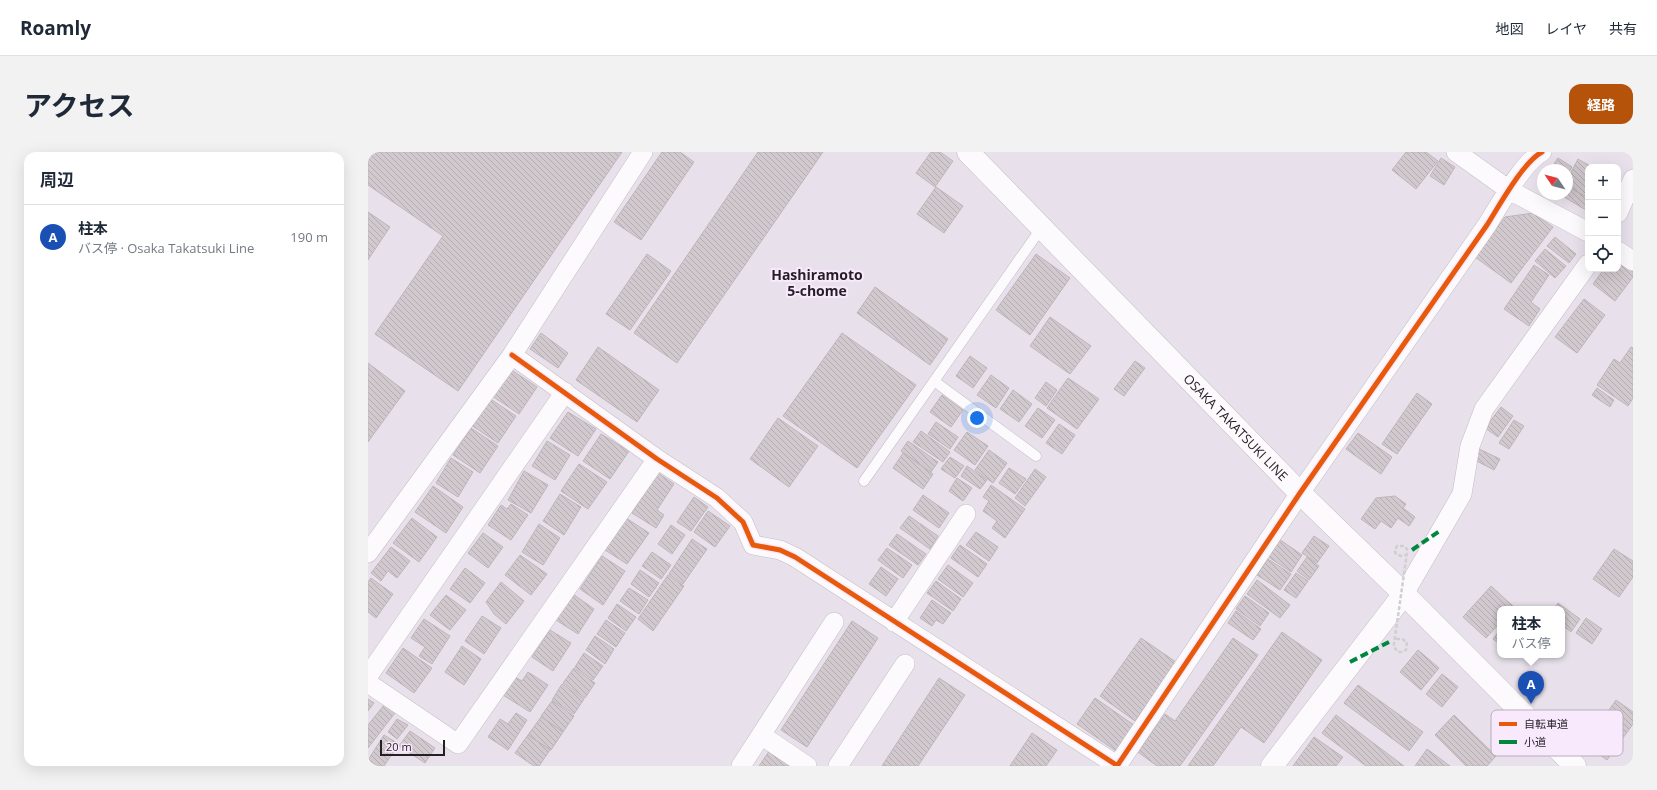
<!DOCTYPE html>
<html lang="ja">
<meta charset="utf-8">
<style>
body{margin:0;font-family:"Open Sans","Noto Sans JP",sans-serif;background:#f2f2f3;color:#1f2937}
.controls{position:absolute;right:12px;top:12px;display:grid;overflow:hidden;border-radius:8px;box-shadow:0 4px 16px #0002}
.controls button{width:36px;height:36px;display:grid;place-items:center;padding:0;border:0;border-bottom:1px solid #e0e1e3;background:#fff;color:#1f2937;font:20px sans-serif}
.compass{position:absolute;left:1169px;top:12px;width:36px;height:36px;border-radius:50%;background:#fff;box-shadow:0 4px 16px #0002;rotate:305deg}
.scale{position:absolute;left:12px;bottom:10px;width:65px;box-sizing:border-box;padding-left:4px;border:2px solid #241f25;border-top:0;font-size:11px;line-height:14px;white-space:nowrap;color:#241f25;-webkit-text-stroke:3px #f8eafc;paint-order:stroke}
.you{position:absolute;left:609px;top:266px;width:14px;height:14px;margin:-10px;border:3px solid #fff;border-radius:50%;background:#1a73e8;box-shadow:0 0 0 6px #1a73e833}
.badge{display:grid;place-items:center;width:26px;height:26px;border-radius:50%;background:#b45309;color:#fff;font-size:13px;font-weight:700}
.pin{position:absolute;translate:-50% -33px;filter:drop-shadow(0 1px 2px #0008)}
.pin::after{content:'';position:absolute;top:21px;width:14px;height:12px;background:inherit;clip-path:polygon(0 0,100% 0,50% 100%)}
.popup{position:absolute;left:1129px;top:454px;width:68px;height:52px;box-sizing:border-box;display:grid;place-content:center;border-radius:8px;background:#fff;filter:drop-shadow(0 1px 3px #0005);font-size:13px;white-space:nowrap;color:#747a83}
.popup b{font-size:15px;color:#1f2937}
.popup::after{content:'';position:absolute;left:50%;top:100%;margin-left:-8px;border:8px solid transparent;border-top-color:#fff}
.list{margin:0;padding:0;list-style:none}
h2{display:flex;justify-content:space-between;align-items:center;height:52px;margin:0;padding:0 16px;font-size:17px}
h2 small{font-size:13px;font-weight:400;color:#747a83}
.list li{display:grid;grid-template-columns:26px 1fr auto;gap:12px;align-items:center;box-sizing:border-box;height:64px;padding:0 16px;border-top:1px solid #e0e1e3}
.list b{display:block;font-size:15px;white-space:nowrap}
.list p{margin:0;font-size:13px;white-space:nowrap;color:#747a83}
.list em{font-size:13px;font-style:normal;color:#747a83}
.icon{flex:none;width:22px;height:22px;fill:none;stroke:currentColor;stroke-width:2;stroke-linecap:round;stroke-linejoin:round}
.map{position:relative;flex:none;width:1265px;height:614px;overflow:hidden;border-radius:12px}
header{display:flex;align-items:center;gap:24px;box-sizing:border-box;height:56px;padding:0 20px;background:#fff;border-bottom:1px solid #e0e1e3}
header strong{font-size:19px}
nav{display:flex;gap:22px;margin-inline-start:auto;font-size:14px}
.intro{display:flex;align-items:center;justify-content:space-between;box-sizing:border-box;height:96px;padding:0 24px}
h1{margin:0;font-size:28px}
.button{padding:10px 18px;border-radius:12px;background:#b45309;color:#fff;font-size:14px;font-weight:700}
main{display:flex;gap:24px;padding:0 24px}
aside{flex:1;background:#fff;border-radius:12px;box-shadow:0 4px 16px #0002}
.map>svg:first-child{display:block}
.building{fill:url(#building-back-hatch);stroke:#beb6ba}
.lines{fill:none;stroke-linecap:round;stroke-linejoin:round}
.service-casing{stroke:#c3bdc5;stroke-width:11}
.minor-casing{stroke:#c3bdc5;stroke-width:20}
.tertiary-casing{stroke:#c3bdc5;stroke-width:23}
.primary-casing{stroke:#c3bdc5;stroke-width:23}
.service{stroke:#fcfafc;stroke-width:10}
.minor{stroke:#fcfafc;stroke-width:19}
.tertiary{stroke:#fcfafc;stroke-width:22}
.primary{stroke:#fcfafc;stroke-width:22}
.path-bridge{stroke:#d0ced1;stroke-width:2.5;stroke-dasharray:4 2;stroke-linecap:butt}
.quiet{stroke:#00873e;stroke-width:4;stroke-dasharray:8 4;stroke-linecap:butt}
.cycleway-casing{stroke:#f8eafc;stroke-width:8}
.cycleway{stroke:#e8590c;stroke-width:5}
.labels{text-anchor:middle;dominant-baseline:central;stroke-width:4;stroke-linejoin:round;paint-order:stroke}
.street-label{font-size:13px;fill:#241f25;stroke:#f8eafc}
.neighbourhood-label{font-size:14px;font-weight:bold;fill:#241f25;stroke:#f8eafc}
.key{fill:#f8eafc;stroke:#b8adbc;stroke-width:1}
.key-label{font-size:11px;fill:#241f25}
</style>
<header>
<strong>Roamly</strong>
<nav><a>地図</a><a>レイヤ</a><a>共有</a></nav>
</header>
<div class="intro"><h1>アクセス</h1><a class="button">経路</a></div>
<main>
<aside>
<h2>周辺<small></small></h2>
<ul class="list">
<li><span class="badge" style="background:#1a4fb4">A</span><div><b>柱本</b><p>バス停 · Osaka Takatsuki Line</p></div><em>190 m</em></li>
</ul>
</aside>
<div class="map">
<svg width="1265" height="614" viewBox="0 0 1265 614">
<defs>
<pattern id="building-back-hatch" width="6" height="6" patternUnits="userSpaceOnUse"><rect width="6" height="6" fill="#d1c9cd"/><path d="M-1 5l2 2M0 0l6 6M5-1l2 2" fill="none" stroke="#b3acb0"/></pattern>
</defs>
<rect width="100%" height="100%" fill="#e8e1eb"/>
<!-- building -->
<path class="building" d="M0 0H254L90 239 7 182 75 84 0 33Z
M294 0H312L326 10 273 88 246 70Z
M390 0H455L309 211 266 181Z
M563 0H572L585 9 567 35 548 21Z
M1038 0H1058L1070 9 1048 37 1024 18Z
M1073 6 1087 15 1076 33 1062 24Z
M1190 6 1204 15 1199 23V18H1182Z
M1210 7 1224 15H1220V46L1199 34V28Z
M1199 34 1220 46V55L1218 58 1191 42H1199Z
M568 35 595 54 576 81 549 62Z
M0 60 22 75 0 108Z
M1165 61 1185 75 1143 131 1107 105 1137 65Z
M1187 85 1208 102 1201 111 1179 94Z
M1177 97 1198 114 1187 126 1167 109Z
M279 102 303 119 262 178 238 162Z
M668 102 702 126 662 183 628 158Z
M1250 109 1265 120V125L1247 149 1225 132 1236 117H1250Z
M1166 113 1181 123 1163 150 1172 157 1161 174 1136 157Z
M507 135 580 187 562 213 489 161Z
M1216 147 1237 163 1209 201 1187 185Z
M682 165 723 194 702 222 662 194Z
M173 181 200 201 190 216 162 197Z
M474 181 548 233 489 316 415 264Z
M230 195 291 238 269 270 208 228Z
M1263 195 1265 196V246L1260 254 1229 233 1246 207 1252 211Z
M602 204 619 216 605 236 588 224Z
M767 209 777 216 756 244 746 237Z
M0 211 37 239 0 290Z
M142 217 169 235 151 262 124 244Z
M623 223 641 236 628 256 609 243Z
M700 226 731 247 709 277 679 256Z
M678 230 689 238 678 254 667 246Z
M1229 236 1246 248 1242 255 1224 243Z
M645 238 664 252 651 270 632 257Z
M1049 241 1064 252 1029 302 1014 292Z
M574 243 595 258 583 275 562 260Z
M121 246 148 264 130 291 103 273Z
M1133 255 1145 264 1130 285 1117 276Z
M670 256 687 268 674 286 657 274Z
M200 260 228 277 210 304 182 286Z
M410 266 450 294 421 335 382 307Z
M1146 268 1156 274 1141 297 1131 291Z
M568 270 590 285 582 297 560 282Z
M691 272 707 283 694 302 678 291Z
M103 276 130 294 112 321 85 303Z
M553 279 582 300 575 310 545 290Z
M599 280 620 294 607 313 586 298Z
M990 281 1024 305 1013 322 978 297Z
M233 282 261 299 242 327 215 309Z
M179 289 202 303 187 328 164 314Z
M540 289 570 310 563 320 533 299Z
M1109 296 1132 307 1126 318 1103 306Z
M621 298 639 311 625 331 607 318Z
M535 301 565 322 555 337 525 316Z
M582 305 596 314 587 326 573 317Z
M83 306 105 320 90 345 68 331Z
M211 312 239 330 220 357 193 339Z
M599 314 619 328 612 337 593 324Z
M641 316 658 327 647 342 631 331Z
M667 317 678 325 657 354 647 346Z
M156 319 180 333 163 361 140 348Z
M290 321 306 332 289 358 296 363 288 376 264 361Z
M589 326 604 336 595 349 581 339Z
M623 333 657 357 637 386 624 376 629 369 615 359 621 349 615 345Z
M65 334 95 355 78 381 47 360Z
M192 342 213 355 196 383 175 369Z
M555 343 581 361 571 376 545 358Z
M1027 344 1038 352 1035 356 1047 365 1041 374 1030 366 1023 376 1013 369 1007 377 993 367 1008 346Z
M326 345 340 355 323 379 309 370Z
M143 352 160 363 143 388 120 373 133 353 139 357Z
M340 359 362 374 347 395 326 380Z
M541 364 570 384 562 397 532 376Z
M44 366 69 385 51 410 25 391Z
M258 366 281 381 259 412 237 398Z
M171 372 192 386 175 413 154 400Z
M303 373 317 383 304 402 290 392Z
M608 380 630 395 621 409 598 393Z
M115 381 135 395 120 416 100 401Z
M529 382 558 402 550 413 521 393Z
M946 384 961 394 949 411 934 401Z
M324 387 339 397 315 432 301 422Z
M911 387 934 403 923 420 899 404Z
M592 393 619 412 610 425 583 406Z
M23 395 42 409 29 426 20 419 13 429 3 421Z
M519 396 544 413 535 426 510 408Z
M1246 397 1265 409V425L1251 445 1225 427Z
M284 400 303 413 293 427 274 414Z
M152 403 179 422 163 443 137 423Z
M234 404 257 419 235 453 212 437Z
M939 405 951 414 941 428 929 419Z
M900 407 923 422 912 438 889 423Z
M580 413 605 431 595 445 570 427Z
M513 415 530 427 518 444 501 432Z
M97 416 117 431 102 451 82 437Z
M272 418 291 431 281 445 263 432Z
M928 421 940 429 928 446 916 438Z
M300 423 316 434 285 479 270 467Z
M3 426 25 442 8 466 0 460V430Z
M889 428 922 453 912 466 879 442Z
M568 429 593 447 585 459 559 441Z
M133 430 156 449 138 472 126 462 118 450Z
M1123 434 1146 455 1145 457H1132V471L1118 486 1095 465Z
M261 436 280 448 271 462 252 449Z
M205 442 226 457 210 482 188 468Z
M78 443 98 458 82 478 62 463Z
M877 444 901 461 892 474 868 457Z
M564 448 583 461 575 472 568 468 564 474 552 466Z
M1190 451 1212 467 1203 480 1194 473V457H1186Z
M249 452 268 465 258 479 240 466Z
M868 459 893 477 885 488 860 471Z
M114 464 133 476 116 502 97 489Z
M1218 466 1234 477 1224 492 1208 481Z
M56 467 82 484 64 512 51 504 57 495 43 486Z
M238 468 257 481 248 495 229 482Z
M484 469 510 486 439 595 413 578Z
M182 478 203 491 185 519 164 505Z
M1132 478V492L1125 487Z
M914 480 954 508 896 591 873 575 845 614H820Z
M227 484 246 497 237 512 218 498Z
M773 486 808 510 767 569 732 544Z
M865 486 890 503 812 614H789L770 600 797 562 807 569Z
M94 494 113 507 96 533 77 520Z
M35 496 64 516 46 541 18 521Z
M1050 498 1071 516 1053 538 1032 520Z
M216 501 235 514 225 528 207 515Z
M206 516 227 531 217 546 195 531Z
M160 520 180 533 162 560 135 543 147 525 154 529Z
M1074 522 1090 535 1074 555 1058 542Z
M571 526 597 543 550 614H514Z
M194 532 216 547 206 562 184 548Z
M990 533 1055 580 1041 599 976 551Z
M727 546 766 573 748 599 709 572Z
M0 547 6 551 0 559Z
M1248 548 1265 560V572L1239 608 1217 592Z
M184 549 206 564 195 580 173 564Z
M16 553 27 561 0 596V573Z
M148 561 159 568 140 598 120 585 132 567 140 572Z
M968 563 1036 614H998L954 581Z
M1086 563 1128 604 1119 614H1098L1067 583Z
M173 565 195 580 183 598 160 583Z
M29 567 40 573 29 587 20 580Z
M42 579 67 596 57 611 31 594Z
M664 581 689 598 678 614H642Z
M16 583 31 592 16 614H9L0 608Z
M160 583 182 598 171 614H166L147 601Z
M946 585 975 605 968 614H925Z
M404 595 427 614H391Z
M1059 597 1082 614H1047Z"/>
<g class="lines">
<defs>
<path id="service" d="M566 229 668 304
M496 329 674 75"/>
<path id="minor" d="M1088 0 1141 38 1220 80
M1250 61 1265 27
M1250 99 1265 109
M144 203 289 307 349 346 375 370 385 393 412 398 427 405 750 614
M0 401 144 203 275 0
M1036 442 1094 342 1102 294 1116 257 1220 112
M526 470 598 362
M0 524 197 240
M0 531 90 592 289 307
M393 583 439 614
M373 614 466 470
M470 614 537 512
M749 614 932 341 1119 73C1131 54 1155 10 1174 0"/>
<path id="tertiary" d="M904 614 1036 442"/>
<g id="primary">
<path id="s1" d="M600 0 932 341 1036 442 1207 614"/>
</g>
</defs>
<!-- service casing -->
<use href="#service" class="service-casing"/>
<!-- minor casing -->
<use href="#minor" class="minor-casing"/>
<!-- tertiary casing -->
<use href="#tertiary" class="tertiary-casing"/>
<!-- primary casing -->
<use href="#primary" class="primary-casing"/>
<!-- service -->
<use href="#service" class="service"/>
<!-- minor -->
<use href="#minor" class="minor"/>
<!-- tertiary -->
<use href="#tertiary" class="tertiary"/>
<!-- primary -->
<use href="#primary" class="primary"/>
<!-- path-bridge -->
<path class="path-bridge" d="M1028 487H1034L1039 490 1038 498 1034 500H1030L1026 495V492L1039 401V397L1036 394H1029L1027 399 1028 402 1033 404 1037 403"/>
<!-- quiet -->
<path class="quiet" d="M1044 398 1073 378
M982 510 1021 490"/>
<defs>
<path id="cycleway" d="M144 203 289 307 349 346 375 370 385 393 412 398 427 405 750 614
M749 614 932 341 1119 73C1131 54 1155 10 1174 0"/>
</defs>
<!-- cycleway casing -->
<use href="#cycleway" class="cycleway-casing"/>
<!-- cycleway -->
<use href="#cycleway" class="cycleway"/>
</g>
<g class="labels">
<!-- street labels -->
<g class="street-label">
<text stroke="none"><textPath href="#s1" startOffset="384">OSAKA TAKATSUKI LINE</textPath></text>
</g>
<!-- neighbourhood labels -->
<g class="neighbourhood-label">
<text x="449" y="122">Hashiramoto<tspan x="449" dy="16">5-chome</tspan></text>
</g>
</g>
<!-- legend -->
<rect x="1123" y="558" width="132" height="46" rx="6" class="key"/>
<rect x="1131" y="570" width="18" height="4" fill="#e8590c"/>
<rect x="1131" y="588" width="18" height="4" fill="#00873e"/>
<g class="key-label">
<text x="1156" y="576">自転車道</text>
<text x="1156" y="594">小道</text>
</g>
</svg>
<div class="controls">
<button>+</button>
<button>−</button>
<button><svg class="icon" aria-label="locate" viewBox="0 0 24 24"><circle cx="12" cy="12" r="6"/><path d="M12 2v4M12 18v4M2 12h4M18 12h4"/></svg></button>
</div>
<svg class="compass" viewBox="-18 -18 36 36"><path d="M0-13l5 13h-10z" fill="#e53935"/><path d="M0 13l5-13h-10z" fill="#747a83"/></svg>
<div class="scale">20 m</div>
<div class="you"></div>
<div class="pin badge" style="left:1163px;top:552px;background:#1a4fb4">A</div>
<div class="popup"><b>柱本</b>バス停</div>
</div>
</main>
